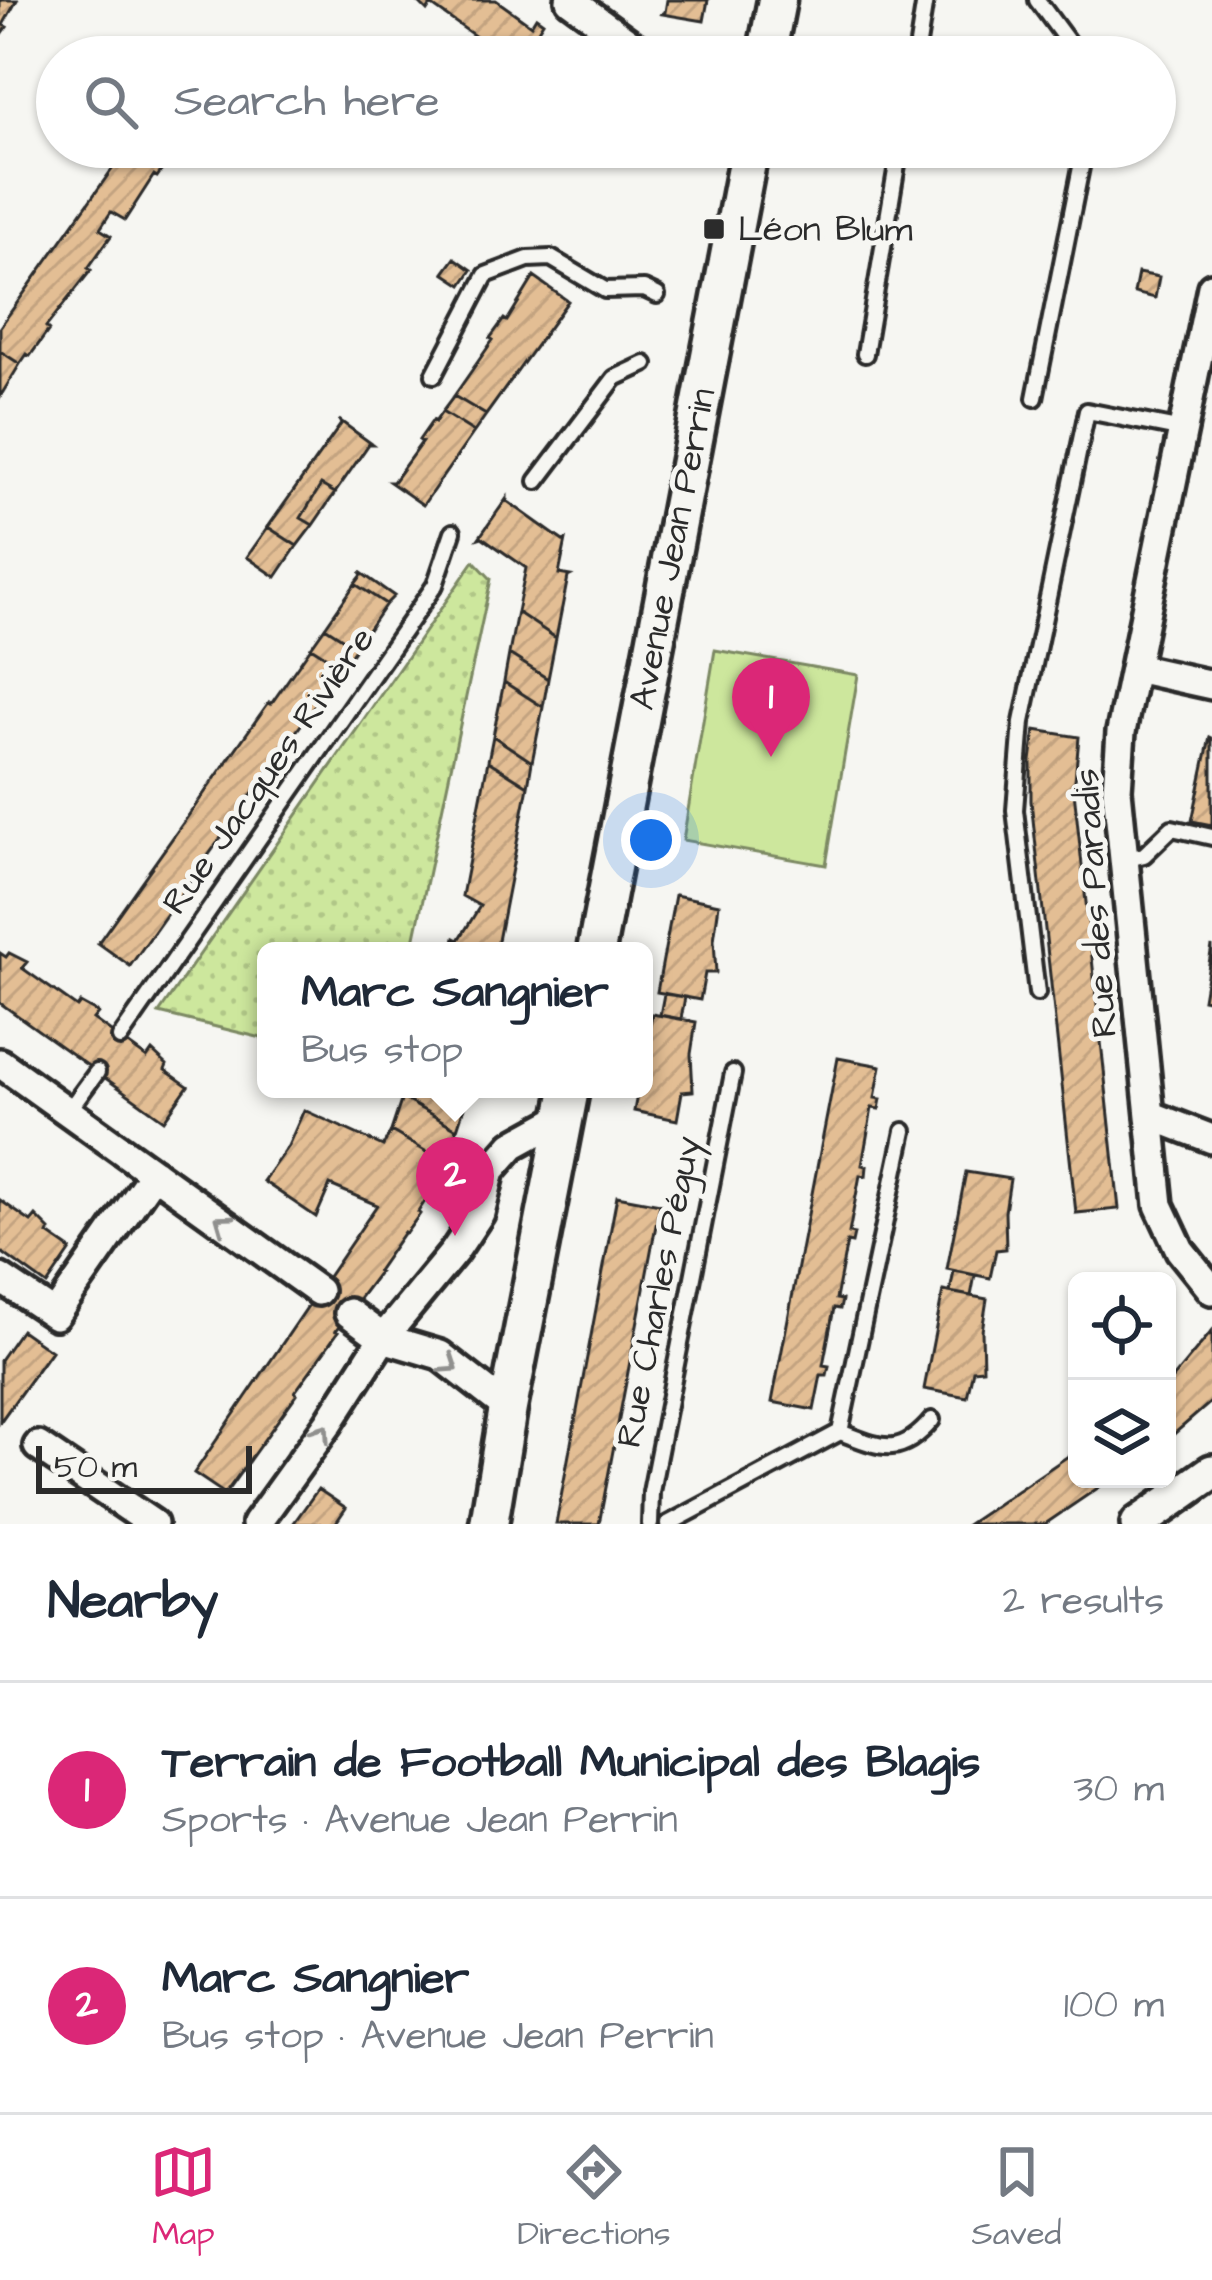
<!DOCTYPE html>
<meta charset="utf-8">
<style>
body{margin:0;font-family:"Architects Daughter",sans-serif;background:#f2f2f3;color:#1f2937}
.controls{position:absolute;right:36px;bottom:36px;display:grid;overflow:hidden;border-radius:18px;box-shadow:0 3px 9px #0004}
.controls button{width:108px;height:108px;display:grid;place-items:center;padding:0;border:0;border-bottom:3px solid #e0e1e3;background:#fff;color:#1f2937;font:60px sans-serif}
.scale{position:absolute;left:36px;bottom:30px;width:216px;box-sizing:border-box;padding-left:12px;border:6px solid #2b2b2b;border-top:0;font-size:33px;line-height:42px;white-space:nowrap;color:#2b2b2b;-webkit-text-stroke:9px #f6f6f2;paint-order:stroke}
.you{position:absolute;left:651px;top:840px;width:42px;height:42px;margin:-30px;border:9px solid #fff;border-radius:50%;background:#1a73e8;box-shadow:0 0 0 18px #1a73e833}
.badge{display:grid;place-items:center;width:78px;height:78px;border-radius:50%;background:#db2777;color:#fff;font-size:39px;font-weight:700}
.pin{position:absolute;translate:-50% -99px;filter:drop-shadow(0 3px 6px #0008)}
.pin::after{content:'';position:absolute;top:63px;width:42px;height:36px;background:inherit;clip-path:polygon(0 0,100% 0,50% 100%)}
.popup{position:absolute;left:257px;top:942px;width:396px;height:156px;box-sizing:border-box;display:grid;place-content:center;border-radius:18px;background:#fff;filter:drop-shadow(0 3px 9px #0005);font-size:39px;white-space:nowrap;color:#747a83}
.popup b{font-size:45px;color:#1f2937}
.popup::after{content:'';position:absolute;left:50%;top:100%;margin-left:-24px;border:24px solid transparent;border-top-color:#fff}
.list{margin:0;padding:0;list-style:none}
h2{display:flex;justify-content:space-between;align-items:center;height:156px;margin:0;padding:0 48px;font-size:51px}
h2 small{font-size:39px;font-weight:400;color:#747a83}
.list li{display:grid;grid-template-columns:78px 1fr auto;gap:36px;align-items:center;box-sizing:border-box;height:216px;padding:0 48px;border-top:3px solid #e0e1e3}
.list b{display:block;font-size:45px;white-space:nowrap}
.list p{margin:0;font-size:39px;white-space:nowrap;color:#747a83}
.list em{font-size:39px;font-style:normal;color:#747a83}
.icon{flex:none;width:66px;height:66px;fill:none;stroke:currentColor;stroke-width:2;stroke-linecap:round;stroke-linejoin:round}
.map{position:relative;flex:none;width:1212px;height:1524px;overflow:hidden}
.search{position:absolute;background:#fff;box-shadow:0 3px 9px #0004;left:36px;right:36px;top:36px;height:132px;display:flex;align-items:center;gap:30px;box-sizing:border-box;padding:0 42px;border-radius:66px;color:#747a83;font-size:45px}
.sheet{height:588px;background:#fff}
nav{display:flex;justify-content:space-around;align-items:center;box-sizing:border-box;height:168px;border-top:3px solid #e0e1e3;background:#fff;font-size:33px;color:#747a83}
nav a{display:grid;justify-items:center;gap:6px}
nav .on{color:#db2777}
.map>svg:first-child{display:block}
.green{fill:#cde79d;stroke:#7c8964;stroke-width:3}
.garden{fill:url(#garden-dots);stroke:#7c8964;stroke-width:3}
.building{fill:url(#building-hatch);stroke:#2b2b2b;stroke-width:3}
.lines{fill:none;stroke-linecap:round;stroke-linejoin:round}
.service-casing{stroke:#2b2b2b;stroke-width:22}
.minor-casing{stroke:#2b2b2b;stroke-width:36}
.tertiary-casing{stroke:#2b2b2b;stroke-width:42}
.secondary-casing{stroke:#2b2b2b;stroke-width:45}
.service{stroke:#f6f6f2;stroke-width:14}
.minor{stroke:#f6f6f2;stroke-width:27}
.tertiary{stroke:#f6f6f2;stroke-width:33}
.secondary{stroke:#f6f6f2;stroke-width:36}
.oneway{stroke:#90908e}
.poi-dot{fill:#2b2b2b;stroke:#f6f6f2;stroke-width:4.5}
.labels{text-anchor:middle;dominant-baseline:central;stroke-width:10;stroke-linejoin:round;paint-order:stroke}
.poi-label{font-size:36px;fill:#2b2b2b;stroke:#f6f6f2;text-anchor:start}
.street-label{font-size:36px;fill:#2b2b2b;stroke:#f6f6f2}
</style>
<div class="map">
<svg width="1212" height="1524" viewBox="0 0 1212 1524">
<defs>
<pattern id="garden-dots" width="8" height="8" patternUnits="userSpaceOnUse" patternTransform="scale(3)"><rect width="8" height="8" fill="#cde79d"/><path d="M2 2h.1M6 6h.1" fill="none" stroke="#b0c687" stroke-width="1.8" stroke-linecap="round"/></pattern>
<pattern id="building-hatch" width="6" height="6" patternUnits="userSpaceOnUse" patternTransform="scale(3)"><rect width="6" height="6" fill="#e3be94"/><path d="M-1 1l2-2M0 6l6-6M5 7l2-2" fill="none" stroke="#c3a380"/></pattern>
</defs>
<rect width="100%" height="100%" fill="#f6f6f2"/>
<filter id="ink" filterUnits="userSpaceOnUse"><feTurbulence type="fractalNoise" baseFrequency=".00833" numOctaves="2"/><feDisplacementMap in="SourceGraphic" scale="24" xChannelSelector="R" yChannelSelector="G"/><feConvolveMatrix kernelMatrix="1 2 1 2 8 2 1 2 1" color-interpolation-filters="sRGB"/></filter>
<g filter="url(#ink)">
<!-- green -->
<path class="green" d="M715 650 858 675 826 865 683 840Z"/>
<!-- garden -->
<path class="garden" d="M474 561 491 579 412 951H266V1039L159 1013Z"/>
<!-- building -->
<path class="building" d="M0 0H17L3 25 7 27 0 37Z
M416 0H496L531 25 536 17 543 22 538 30 576 57H496L481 50 486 44 431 5 427 11Z
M667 0H708L704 21 662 14 665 12Z
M128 147H174L176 150 157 177 154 175 125 220 111 212 100 229 111 236 88 268 91 270 46 327 49 330 30 356 27 354 20 364 0 351V327Z
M455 258 472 270 462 285 444 273Z
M1138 273 1159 277 1155 298 1134 293Z
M534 277 568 301 486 415 454 396 493 340 490 338 504 319 507 321Z
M0 351 20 364 0 397Z
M454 396 486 415 474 432 442 412Z
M442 412 474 432 423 505 390 482H393L422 442 419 440 433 420 435 422Z
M339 420 372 444H369L335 493 321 485 301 518 313 525 297 546 268 527 341 424Z
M321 485 335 493 313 525 301 518Z
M507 498V501L563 541 566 540 559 574 570 576 568 577 556 638 517 612 526 568 482 537 479 538Z
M268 527 297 546 276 577 247 557Z
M360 572 394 596 386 604 355 584 362 575Z
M355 584 386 604 356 647 325 627Z
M517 612 556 638 548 679 509 654Z
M325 627 356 647 342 667 311 647Z
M311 647 342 667 130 966 98 943 269 702 271 704Z
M509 654 548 679 543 707 504 682Z
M504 682 543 707 532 762 493 736Z
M1035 730 1079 737 1074 791 1119 1209 1076 1213 1031 801V761Z
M493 736 532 762 528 786 488 761Z
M1210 737 1212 738V825L1192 821Z
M488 761 528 786 496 951H452L455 938 459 940 480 906 462 896Z
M675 895 719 904 714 940 716 973H705L700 1000 657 992Z
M1212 946V1001L1203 999Z
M0 953 6 957 9 953 27 962 22 968 77 1007 80 1003 98 1013 93 1019 147 1058 152 1051 167 1065 165 1070 188 1086 164 1120 0 1003Z
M664 994 685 997 681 1019 660 1015Z
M652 1014 696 1022 691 1054 693 1091 682 1092 677 1120 634 1111 638 1089H644V1058Z
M838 1058 881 1066 875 1098 881 1099 879 1109 872 1108 862 1165 867 1166 866 1176 860 1175 849 1233 854 1234 852 1243 847 1242 836 1299 842 1300 840 1309 834 1308 823 1365 829 1366 827 1375H821L814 1410 772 1402Z
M404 1089 467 1098 457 1129 402 1098Z
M426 1089H470L468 1098Z
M402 1098 457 1129 444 1162 391 1131Z
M304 1110 383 1146 391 1131 444 1162 430 1189 432 1190 418 1212 420 1214 406 1233 404 1232 377 1271 379 1272 352 1308 336 1331 338 1332 295 1392 297 1394 225 1494 194 1473 377 1205 330 1185 316 1217 263 1181 288 1146Z
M966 1172 1010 1179 1005 1212 1006 1249 996 1250 990 1278 947 1269Z
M617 1196 660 1204 599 1524H556Z
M0 1200 31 1222 36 1216 50 1230 48 1234 71 1250 47 1285 0 1251Z
M954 1271 975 1275 971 1296 950 1292Z
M943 1291 987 1299 982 1331 983 1369 973 1370 967 1397 924 1389Z
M21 1330 51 1351 0 1422V1360Z
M1212 1331V1401L1167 1440V1385Z
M1077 1450V1479H1111L1045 1524H968Z
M318 1489 346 1508 335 1524H293Z"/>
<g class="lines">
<defs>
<path id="service" d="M1037 0 1079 57
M916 57 925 0
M865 354 900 147
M434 375 486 275 528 259 551 258 605 290 644 289 657 295
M1035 398 1085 147
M537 481 615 378 645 364
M1124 860 1144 855 1172 828 1212 837
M1037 993 1015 810 1022 722 1087 411 1183 430
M120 1038 435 585 453 532
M69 1110 97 1072
M840 1432C882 1448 900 1458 932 1420
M650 1524 651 1492 733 1073
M668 1524 840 1432 904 1131"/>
<path id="minor" d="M570 0 648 57
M1212 287 1121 732 1117 790 1159 1205 1180 1250 1212 1290
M1135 668 1212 685
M0 1063 318 1291
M1150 1115 1212 1139
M0 1278 55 1315 154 1173
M349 1313 383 1338 440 1355 508 1408
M38 1446 153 1524
M256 1524 328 1424 383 1338 454 1252 480 1213 491 1170 513 1145 564 1117"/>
<path id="tertiary" d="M1138 1524 1212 1472"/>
<path id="secondary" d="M766 57 777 0
M596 951 750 147
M489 1524 508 1408 570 1089"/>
</defs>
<!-- service casing -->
<use href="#service" class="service-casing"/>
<!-- minor casing -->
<use href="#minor" class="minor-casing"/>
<!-- tertiary casing -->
<use href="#tertiary" class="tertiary-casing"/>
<!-- secondary casing -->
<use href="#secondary" class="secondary-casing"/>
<!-- service -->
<use href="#service" class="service"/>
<!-- minor -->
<use href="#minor" class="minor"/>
<!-- tertiary -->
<use href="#tertiary" class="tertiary"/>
<!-- secondary -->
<use href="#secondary" class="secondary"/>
</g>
<!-- one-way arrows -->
<defs><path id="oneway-chevron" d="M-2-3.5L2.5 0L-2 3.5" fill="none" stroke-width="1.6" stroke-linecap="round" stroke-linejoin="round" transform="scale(3)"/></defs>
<g class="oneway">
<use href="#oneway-chevron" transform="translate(223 1222) rotate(-144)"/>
<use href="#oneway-chevron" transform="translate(450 1365) rotate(34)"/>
<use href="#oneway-chevron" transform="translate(322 1432) rotate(-55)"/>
</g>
</g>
<!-- markers -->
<rect class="poi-dot" x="702" y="217" width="24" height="24" rx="6"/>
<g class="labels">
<!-- poi labels -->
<g class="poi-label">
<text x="738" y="229">Léon Blum</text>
</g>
<!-- street labels -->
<g class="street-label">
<text transform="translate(673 549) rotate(-79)">Avenue Jean Perrin</text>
<text transform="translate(269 771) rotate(-55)">Rue Jacques Rivière</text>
<text transform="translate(1096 903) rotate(-94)">Rue des Paradis</text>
<text transform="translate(659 1292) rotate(-79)">Rue Charles Péguy</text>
</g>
</g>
</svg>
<div class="controls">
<button><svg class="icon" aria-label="locate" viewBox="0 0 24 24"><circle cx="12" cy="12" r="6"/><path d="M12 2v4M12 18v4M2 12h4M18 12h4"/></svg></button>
<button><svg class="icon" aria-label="layers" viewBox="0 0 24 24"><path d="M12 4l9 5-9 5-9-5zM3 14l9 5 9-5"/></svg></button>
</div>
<div class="scale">50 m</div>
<div class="you"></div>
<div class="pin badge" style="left:771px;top:757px">1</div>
<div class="pin badge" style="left:455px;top:1236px">2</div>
<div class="popup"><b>Marc Sangnier</b>Bus stop</div>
<div class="search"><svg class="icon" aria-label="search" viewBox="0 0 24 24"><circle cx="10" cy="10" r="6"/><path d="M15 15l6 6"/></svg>Search here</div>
</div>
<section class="sheet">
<h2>Nearby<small>2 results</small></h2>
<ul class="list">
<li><span class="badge">1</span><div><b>Terrain de Football Municipal des Blagis</b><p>Sports · Avenue Jean Perrin</p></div><em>30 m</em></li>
<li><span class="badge">2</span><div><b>Marc Sangnier</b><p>Bus stop · Avenue Jean Perrin</p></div><em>100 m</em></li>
</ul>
</section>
<nav>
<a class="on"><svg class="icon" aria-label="map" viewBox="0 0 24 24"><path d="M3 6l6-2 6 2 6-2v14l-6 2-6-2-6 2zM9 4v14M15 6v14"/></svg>Map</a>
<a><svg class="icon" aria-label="directions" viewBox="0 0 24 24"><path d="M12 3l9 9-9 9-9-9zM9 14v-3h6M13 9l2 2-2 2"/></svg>Directions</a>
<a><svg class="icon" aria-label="saved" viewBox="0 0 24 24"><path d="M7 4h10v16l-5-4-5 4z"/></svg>Saved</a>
</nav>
